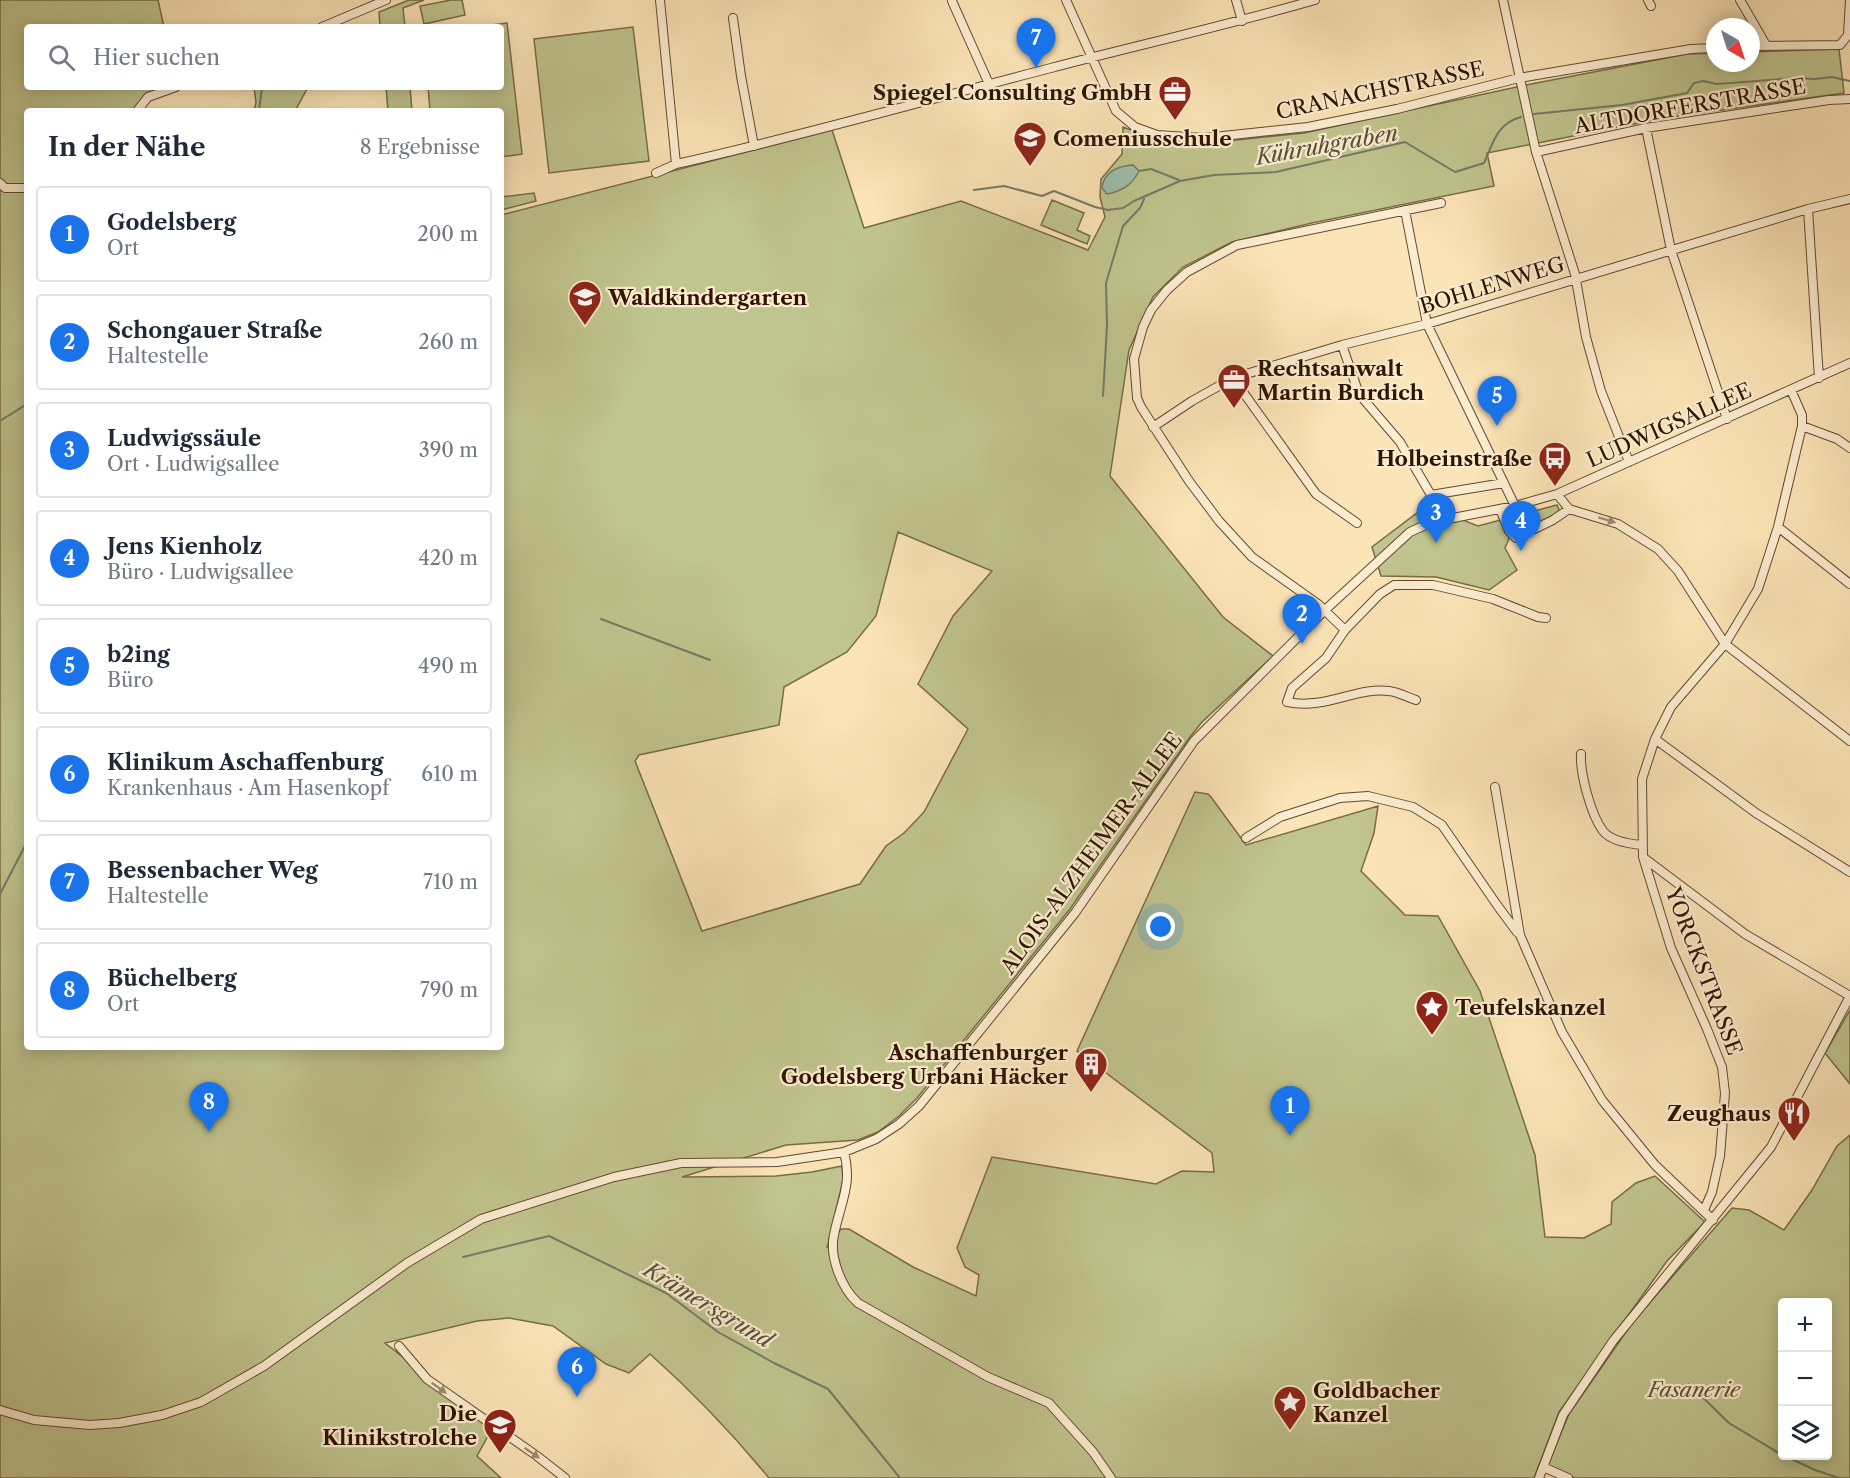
<!DOCTYPE html>
<html lang="de">
<meta charset="utf-8">
<style>
body{margin:0;font-family:"Libre Caslon Text",serif;background:#f6f6f7;color:#1f2937}
.controls{position:absolute;right:18px;bottom:18px;display:grid;overflow:hidden;border-radius:6px;box-shadow:0 3px 15px #0003}
.controls button{width:54px;height:54px;display:grid;place-items:center;padding:0;border:0;border-bottom:2px solid #e0e1e3;background:#fff;color:#1f2937;font:30px sans-serif}
.compass{position:absolute;left:1706px;top:18px;width:54px;height:54px;border-radius:50%;background:#fff;box-shadow:0 3px 15px #0003;rotate:141deg}
.you{position:absolute;left:1161px;top:927px;width:21px;height:21px;margin:-15px;border:4px solid #fff;border-radius:50%;background:#1a73e8;box-shadow:0 0 0 9px #1a73e833}
.badge{display:grid;place-items:center;width:39px;height:39px;border-radius:50%;background:#1a73e8;color:#fff;font-size:20px;font-weight:700}
.pin{position:absolute;translate:-50% -50px;filter:drop-shadow(0 2px 3px #0008)}
.pin::after{content:'';position:absolute;top:32px;width:21px;height:18px;background:inherit;clip-path:polygon(0 0,100% 0,50% 100%)}
.list{margin:0;padding:0;list-style:none}
h2{display:flex;justify-content:space-between;align-items:center;height:78px;margin:0;padding:0 24px;font-size:26px}
h2 small{font-size:20px;font-weight:400;color:#747a83}
.list li{display:grid;grid-template-columns:39px 1fr auto;gap:18px;align-items:center;box-sizing:border-box;height:96px;margin:0 12px 12px;padding:0 12px;border:2px solid #e0e1e3;border-radius:6px}
.list b{display:block;font-size:22px;white-space:nowrap}
.list p{margin:0;font-size:20px;white-space:nowrap;color:#747a83}
.list em{font-size:20px;font-style:normal;color:#747a83}
.icon{flex:none;width:33px;height:33px;fill:none;stroke:currentColor;stroke-width:2;stroke-linecap:round;stroke-linejoin:round}
.map{position:relative;flex:none;width:1850px;height:1478px;overflow:hidden}
.search{position:absolute;background:#fff;box-shadow:0 3px 15px #0003;left:24px;top:24px;width:480px;height:66px;display:flex;align-items:center;gap:15px;box-sizing:border-box;padding:0 21px;border-radius:6px;color:#747a83;font-size:22px}
.panel{position:absolute;background:#fff;box-shadow:0 3px 15px #0003;left:24px;top:108px;width:480px;height:942px;border-radius:6px}
.map>svg:first-child{display:block}
.green{fill:#c0c48e;stroke:#786c47;stroke-width:1.5;fill-rule:evenodd}
.water{fill:#9fbfab;stroke:#737b67;stroke-width:1.5}
.lines{fill:none;stroke-linecap:round;stroke-linejoin:round}
.stream{stroke:#737b67;stroke-width:2}
.minor-casing{stroke:#63482e;stroke-width:10}
.minor{stroke:#fcedd0;stroke-width:8}
.oneway{fill:#a08b72}
.labels{text-anchor:middle;dominant-baseline:central;stroke-width:4.5;stroke-linejoin:round;paint-order:stroke}
.street-label{font-size:21px;fill:#301400;stroke:#fcedd0}
.poi-label{font-size:21px;font-weight:bold;fill:#301400;stroke:#fcedd0;text-anchor:end}
.park-label{font-size:21px;font-style:italic;fill:#625232;stroke:#fcedd0}
.water-label{font-size:22px;font-style:italic;fill:#57503c;stroke:#fcedd0}
</style>
<div class="map">
<svg width="1850" height="1478" viewBox="0 0 1850 1478">
<rect width="100%" height="100%" fill="#fbe4b7"/>
<filter id="stains"><feTurbulence type="fractalNoise" baseFrequency=".00333" numOctaves="4"/><feColorMatrix values="0 0 0 0 .2 0 0 0 0 .09 0 0 0 0 .02 0 0 0 .5 -.17"/></filter>
<radialGradient id="worn" r=".72"><stop offset=".6" stop-color="#630" stop-opacity="0"/><stop offset="1" stop-color="#630" stop-opacity=".3"/></radialGradient>
<!-- green -->
<path class="green" d="M0 0H158L164 27H27V87H172L148 97 137 111H27V1047H501V215L832 130 864 228 961 201 1088 250 1105 217 1100 197 1101 179 1122 154 1123 127 1167 143 1199 144 1304 133 1526 85 1687 54 1715 53V63H1751V52L1839 49 1844 93 1664 118 1487 153 1494 186 1312 223 1232 242 1183 267 1153 297 1129 350 1110 476 1223 617 1273 656 1202 722 1190 737 1070 909 917 1098 899 1116 878 1132 858 1140 786 1145 682 1177 776 1176 812 1172 842 1166 843 1180 827 1248 841 1229H849L913 1267 976 1296 979 1275 965 1267 957 1248 992 1157 1156 1184 1182 1171 1214 1172 1212 1153 1077 1051 1195 792 1208 794 1211 797 1246 845 1378 806 1374 833 1361 871 1405 915 1438 916 1480 991 1535 1155 1545 1237 1584 1238 1611 1224 1612 1202 1636 1183 1655 1176 1705 1222 1667 1261 1559 1412 1534 1478H769C731 1432 694 1393 650 1354L629 1373 606 1364 553 1326 509 1318 477 1321 385 1343 493 1427 477 1456 501 1478H0ZM898 532 992 571 953 616 918 684 968 729 924 812 904 833 886 846 860 884 702 931 635 761 639 755 779 725 784 687 847 652 876 616Z
M409 0H424L403 8 405 27H380L379 12Z
M451 0H462L465 15 424 24 420 6Z
M507 23 522 154 501 157V111H430L428 87H501V27H475Z
M633 27 649 161 549 173 534 39Z
M254 87H308L295 111H254L256 102Z
M386 87H410L412 111H388Z
M534 193 536 201 501 210V197Z
M1052 200 1084 213 1077 230 1090 236 1087 244 1041 225Z
M1557 505 1560 512 1510 536 1505 548 1517 570 1489 590 1436 577 1381 576 1372 547 1426 506 1478 526Z
M1850 1010V1084L1825 1053Z
M1850 1135V1478H1575L1548 1465 1569 1414 1633 1322 1732 1208 1749 1210 1784 1230 1812 1190 1837 1146ZM1782 1302H1828V1456H1782Z"/>
<!-- water -->
<path class="water" d="M1133 165 1139 171C1132 185 1122 191 1107 194L1102 188C1104 172 1118 166 1133 165Z"/>
<g class="lines">
<!-- stream -->
<path class="stream" d="M259 111 262 87
M1534 114 1622 105 1687 93 1694 83 1703 81 1717 84 1795 78 1815 79 1832 77 1850 81
M1139 171 1151 169 1179 180
M974 190 1004 186 1042 196 1054 191 1095 207 1108 210 1123 208 1134 201 1180 181 1214 175 1276 172 1405 142 1455 172 1484 163C1493 143 1497 123 1521 117
M1103 396 1107 326 1106 283 1123 226 1140 208 1144 199
M0 421 27 404
M601 619 710 660
M0 894 27 842
M463 1257 549 1236 666 1293 718 1332 774 1363 828 1389 900 1478
M1689 1384 1729 1423 1782 1455
M1785 1456 1815 1470 1839 1478"/>
<defs>
<path id="minor" d="M660 0 676 164
M1066 0 1116 111 1135 127 1157 135 1204 138 1308 127 1397 109 1519 78 1691 49 1715 48
M1236 0 1242 21
M1503 0 1536 152 1575 274 1586 337 1601 391 1629 462
M1648 0 1651 6
M1740 0 1766 45
M952 1 989 84
M733 18 741 76 754 146
M322 27 386 0
M1751 46 1840 45 1848 35 1850 0
M137 111 148 97 176 87
M1646 128 1671 250 1727 419
M1536 152 1646 128 1829 100 1850 99
M656 173 676 164C802 136 926 100 1051 68 1139 45 1228 25 1315 0
M0 183 5 188H27
M1808 209 1819 378
M1405 210 1427 324 1515 506
M1342 345 1359 394 1400 442 1431 495 1504 483
M1233 378 1316 494 1357 523
M1802 426 1837 439 1850 448
M1153 427 1192 401 1233 378 1342 345 1427 324 1808 209 1850 199
M1557 494 1569 509 1618 524 1658 549 1678 571 1725 644 1850 741
M1500 509 1509 531 1516 538 1553 520 1569 509
M1778 527 1850 584
M1345 630 1318 604 1252 557 1219 521 1189 481 1141 407 1137 398 1134 359 1143 327 1151 310 1167 290 1187 272 1237 245 1441 203
M1416 700C1407 697 1398 692 1389 691 1355 687 1326 710 1287 702L1292 688 1326 658 1345 630 1380 594 1394 585H1433L1493 599 1538 617 1546 618
M1655 739 1756 813 1850 872
M1581 754C1580 774 1591 815 1603 831 1611 841 1630 844 1642 845
M1495 787 1520 935 1562 1032 1602 1100 1655 1165 1713 1220
M1246 838 1280 817 1340 798 1368 796 1413 807 1442 825 1497 905 1517 932
M1644 858 1745 934 1850 996
M844 1152C853 1184 840 1204 834 1235 829 1257 842 1289 858 1303L988 1377 1049 1403 1093 1452 1111 1478
M1704 1210 1712 1192 1720 1156 1725 1093 1722 1067 1707 1029 1671 948 1643 857 1642 779 1655 739 1671 707 1725 644 1758 589 1778 527 1802 426V415L1791 390
M399 1346 427 1379 537 1456 565 1478
M0 1410 34 1420 90 1425 119 1423 162 1415 201 1402 264 1366 407 1263 481 1219 614 1177 681 1163 777 1162 844 1152 876 1139 899 1124 919 1106 1075 913 1194 741 1325 610 1410 532 1432 522 1515 506 1557 494 1850 363
M1543 1467 1568 1478
M1539 1478 1563 1415 1613 1341 1771 1147 1850 996"/>
</defs>
<!-- minor casing -->
<use href="#minor" class="minor-casing"/>
<!-- minor -->
<use href="#minor" class="minor"/>
</g>
<!-- one-way arrows -->
<defs><path id="oneway-solid" d="M-6-.8H1V-3.2L6.5 0L1 3.2V.8H-6Z" transform="scale(1.5)"/></defs>
<g class="oneway">
<use href="#oneway-solid" transform="translate(1607 520) rotate(17)"/>
<use href="#oneway-solid" transform="translate(439 1388) rotate(36)"/>
<use href="#oneway-solid" transform="translate(532 1453) rotate(35)"/>
</g>
<!-- icons -->
<defs>
<symbol id="office-pin" viewBox="-11 -11 22 30"><path d="M0 17L-7.5 6A9.5 9.5 0 1 1 7.5 6Z" fill="#8f2418" stroke="#fcedd0"/><path d="M-6-3h4V-5.5h4V-3h4V5H-6ZM-1-4.5V-3h2v-1.5ZM-6 0V1H6V0Z" fill="#fff"/></symbol>
<symbol id="school-pin" viewBox="-11 -11 22 30"><path d="M0 17L-7.5 6A9.5 9.5 0 1 1 7.5 6Z" fill="#8f2418" stroke="#fcedd0"/><path d="M0-5L7-2L0 1L-7-2ZM-4 1L0 2.5L4 1V4Q0 6-4 4Z" fill="#fff"/></symbol>
<symbol id="bus-pin" viewBox="-11 -11 22 30"><path d="M0 17L-7.5 6A9.5 9.5 0 1 1 7.5 6Z" fill="#8f2418" stroke="#fcedd0"/><path d="M-5-6H5V4H4V6H2V4H-2V6H-4V4H-5ZM-3.5-4V0h7V-4ZM-3.5 1.2v1.5H-2V1.2ZM2 1.2v1.5H3.5V1.2Z" fill="#fff"/></symbol>
<symbol id="sight-pin" viewBox="-11 -11 22 30"><path d="M0 17L-7.5 6A9.5 9.5 0 1 1 7.5 6Z" fill="#8f2418" stroke="#fcedd0"/><path d="M0-6L1.8-2.2L6-1.7L2.9 1.2L3.7 5.4L0 3.3L-3.7 5.4L-2.9 1.2L-6-1.7L-1.8-2.2Z" fill="#fff"/></symbol>
<symbol id="building-pin" viewBox="-11 -11 22 30"><path d="M0 17L-7.5 6A9.5 9.5 0 1 1 7.5 6Z" fill="#8f2418" stroke="#fcedd0"/><path d="M-4-6H4V6H1V3H-1V6H-4ZM-2.5-4.3h1.7v1.8h-1.7ZM.8-4.3h1.7v1.8H.8ZM-2.5-1h1.7V.8h-1.7ZM.8-1h1.7V.8H.8Z" fill="#fff"/></symbol>
<symbol id="restaurant-pin" viewBox="-11 -11 22 30"><path d="M0 17L-7.5 6A9.5 9.5 0 1 1 7.5 6Z" fill="#8f2418" stroke="#fcedd0"/><path d="M-5-6h1v4h1v-4h1v4h1v-4h1v5L-1.5 .5V6h-2V.5L-5-1ZM5-6V6H3V1.5H1.5Q1.5-4 5-6Z" fill="#fff"/></symbol>
</defs>
<g fill-rule="evenodd">
<use href="#office-pin" x="1156" y="73" width="38" height="52"/>
<use href="#school-pin" x="1011" y="119" width="38" height="52"/>
<use href="#school-pin" x="566" y="278" width="38" height="52"/>
<use href="#office-pin" x="1215" y="361" width="38" height="52"/>
<use href="#bus-pin" x="1536" y="439" width="38" height="52"/>
<use href="#sight-pin" x="1413" y="988" width="38" height="52"/>
<use href="#building-pin" x="1072" y="1045" width="38" height="52"/>
<use href="#restaurant-pin" x="1775" y="1094" width="38" height="52"/>
<use href="#sight-pin" x="1271" y="1383" width="38" height="52"/>
<use href="#school-pin" x="481" y="1406" width="38" height="52"/>
</g>
<g class="labels">
<!-- street labels -->
<g class="street-label">
<text transform="translate(1380 90) rotate(-12)">CRANACHSTRASSE</text>
<text transform="translate(1690 106) rotate(-10)">ALTDORFERSTRASSE</text>
<text transform="translate(1492 285) rotate(-17)">BOHLENWEG</text>
<text transform="translate(1669 425) rotate(-24)">LUDWIGSALLEE</text>
<text transform="translate(1091 853) rotate(-54)">ALOIS-ALZHEIMER-ALLEE</text>
<text transform="translate(1704 971) rotate(69)">YORCKSTRASSE</text>
</g>
<!-- poi labels -->
<g class="poi-label">
<text x="1152" y="92">Spiegel Consulting GmbH</text>
<text x="1053" y="138" text-anchor="start">Comeniusschule</text>
<text x="608" y="297" text-anchor="start">Waldkindergarten</text>
<text x="1257" y="368" text-anchor="start">Rechtsanwalt<tspan x="1257" dy="24">Martin Burdich</tspan></text>
<text x="1532" y="458">Holbeinstraße</text>
<text x="1455" y="1007" text-anchor="start">Teufelskanzel</text>
<text x="1068" y="1052">Aschaffenburger<tspan x="1068" dy="24">Godelsberg Urbani Häcker</tspan></text>
<text x="1771" y="1113">Zeughaus</text>
<text x="1313" y="1390" text-anchor="start">Goldbacher<tspan x="1313" dy="24">Kanzel</tspan></text>
<text x="477" y="1413">Die<tspan x="477" dy="24">Klinikstrolche</tspan></text>
</g>
<!-- park labels -->
<g class="park-label">
<text x="1694" y="1389">Fasanerie</text>
</g>
<!-- water labels -->
<g class="water-label">
<text transform="translate(1327 145) rotate(-10)">Kühruhgraben</text>
<text transform="translate(708 1305) rotate(31)">Krämersgrund</text>
</g>
</g>
<rect width="100%" height="100%" filter="url(#stains)"/>
<rect width="100%" height="100%" fill="url(#worn)"/>
</svg>
<div class="controls">
<button>+</button>
<button>−</button>
<button><svg class="icon" aria-label="layers" viewBox="0 0 24 24"><path d="M12 4l9 5-9 5-9-5zM3 14l9 5 9-5"/></svg></button>
</div>
<svg class="compass" viewBox="-18 -18 36 36"><path d="M0-13l5 13h-10z" fill="#e53935"/><path d="M0 13l5-13h-10z" fill="#747a83"/></svg>
<div class="you"></div>
<div class="pin badge" style="left:1290px;top:1136px">1</div>
<div class="pin badge" style="left:1302px;top:644px">2</div>
<div class="pin badge" style="left:1436px;top:543px">3</div>
<div class="pin badge" style="left:1521px;top:551px">4</div>
<div class="pin badge" style="left:1497px;top:426px">5</div>
<div class="pin badge" style="left:577px;top:1397px">6</div>
<div class="pin badge" style="left:1036px;top:68px">7</div>
<div class="pin badge" style="left:209px;top:1132px">8</div>
<div class="search"><svg class="icon" aria-label="search" viewBox="0 0 24 24"><circle cx="10" cy="10" r="6"/><path d="M15 15l6 6"/></svg>Hier suchen</div>
<section class="panel">
<h2>In der Nähe<small>8 Ergebnisse</small></h2>
<ul class="list">
<li><span class="badge">1</span><div><b>Godelsberg</b><p>Ort</p></div><em>200 m</em></li>
<li><span class="badge">2</span><div><b>Schongauer Straße</b><p>Haltestelle</p></div><em>260 m</em></li>
<li><span class="badge">3</span><div><b>Ludwigssäule</b><p>Ort · Ludwigsallee</p></div><em>390 m</em></li>
<li><span class="badge">4</span><div><b>Jens Kienholz</b><p>Büro · Ludwigsallee</p></div><em>420 m</em></li>
<li><span class="badge">5</span><div><b>b2ing</b><p>Büro</p></div><em>490 m</em></li>
<li><span class="badge">6</span><div><b>Klinikum Aschaffenburg</b><p>Krankenhaus · Am Hasenkopf</p></div><em>610 m</em></li>
<li><span class="badge">7</span><div><b>Bessenbacher Weg</b><p>Haltestelle</p></div><em>710 m</em></li>
<li><span class="badge">8</span><div><b>Büchelberg</b><p>Ort</p></div><em>790 m</em></li>
</ul>
</section>
</div>
